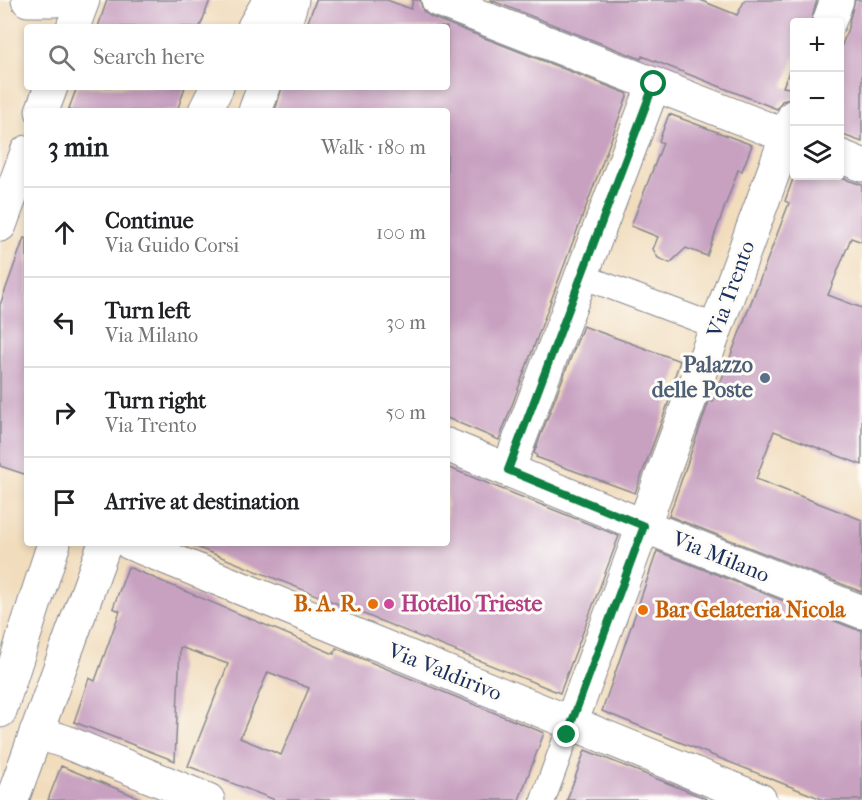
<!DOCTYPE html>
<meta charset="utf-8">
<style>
body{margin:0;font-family:"IM FELL French Canon",serif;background:#f2f2f2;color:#202124}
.controls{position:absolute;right:18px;top:18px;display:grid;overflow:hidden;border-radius:6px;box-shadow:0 3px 9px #0003}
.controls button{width:54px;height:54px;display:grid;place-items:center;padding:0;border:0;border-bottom:2px solid #e0e0e0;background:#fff;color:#202124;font:30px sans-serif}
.stop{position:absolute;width:18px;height:18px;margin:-14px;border:4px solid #0b8043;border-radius:50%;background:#fff}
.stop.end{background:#0b8043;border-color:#fff;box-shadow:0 2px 6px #0008}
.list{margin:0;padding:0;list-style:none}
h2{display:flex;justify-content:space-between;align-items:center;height:78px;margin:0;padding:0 24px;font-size:26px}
h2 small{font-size:20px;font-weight:400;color:#757577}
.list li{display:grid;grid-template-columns:39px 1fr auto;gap:18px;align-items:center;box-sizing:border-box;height:90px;padding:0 24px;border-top:2px solid #e0e0e0}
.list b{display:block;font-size:22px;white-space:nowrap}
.list p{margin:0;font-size:20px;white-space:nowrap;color:#757577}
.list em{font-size:20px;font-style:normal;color:#757577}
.icon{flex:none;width:33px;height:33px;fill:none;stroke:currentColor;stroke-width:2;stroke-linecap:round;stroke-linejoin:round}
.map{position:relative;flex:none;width:862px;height:800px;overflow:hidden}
.search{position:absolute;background:#fff;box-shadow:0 3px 9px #0003;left:24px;top:24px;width:426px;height:66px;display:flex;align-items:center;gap:15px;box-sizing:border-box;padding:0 21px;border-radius:6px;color:#757577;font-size:22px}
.panel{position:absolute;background:#fff;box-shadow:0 3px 9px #0003;left:24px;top:108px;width:426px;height:438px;border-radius:6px}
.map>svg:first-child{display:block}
.building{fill:#c8a1c1;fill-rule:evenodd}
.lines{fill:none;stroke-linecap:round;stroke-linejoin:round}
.pedestrian-casing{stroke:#86868d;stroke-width:26}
.minor-casing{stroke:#86868d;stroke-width:35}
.secondary-casing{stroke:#86868d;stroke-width:35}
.primary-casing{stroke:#86868d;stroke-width:35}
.pedestrian{stroke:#fff;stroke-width:24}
.minor{stroke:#fff;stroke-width:33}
.secondary{stroke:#fff;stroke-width:33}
.primary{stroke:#fff;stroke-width:33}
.route{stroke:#0b8043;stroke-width:8}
.service-dot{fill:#5c6f8a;stroke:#fdfcf7;stroke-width:2}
.food-dot{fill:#e8710a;stroke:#fdfcf7;stroke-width:2}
.hotel-dot{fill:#d1479c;stroke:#fdfcf7;stroke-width:2}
.labels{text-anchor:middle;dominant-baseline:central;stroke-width:6;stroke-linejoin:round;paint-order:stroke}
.street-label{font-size:22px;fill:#1b2f5e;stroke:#fdfcf7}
.service-label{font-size:22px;font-weight:bold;fill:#4e5e75;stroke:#fdfcf7;text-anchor:end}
.food-label{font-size:22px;font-weight:bold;fill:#c56008;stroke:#fdfcf7;text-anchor:end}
.hotel-label{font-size:22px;font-weight:bold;fill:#b23c85;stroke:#fdfcf7;text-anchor:start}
</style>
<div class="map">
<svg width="862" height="800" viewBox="0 0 862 800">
<rect width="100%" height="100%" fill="#fdfcf7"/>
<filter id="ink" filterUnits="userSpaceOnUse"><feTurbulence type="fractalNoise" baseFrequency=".0167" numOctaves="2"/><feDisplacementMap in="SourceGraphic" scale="12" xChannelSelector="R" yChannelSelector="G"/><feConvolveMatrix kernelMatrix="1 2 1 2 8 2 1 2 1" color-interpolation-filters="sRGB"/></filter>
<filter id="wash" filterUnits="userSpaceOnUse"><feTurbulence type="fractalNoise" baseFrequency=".008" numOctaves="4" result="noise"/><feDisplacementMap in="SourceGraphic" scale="24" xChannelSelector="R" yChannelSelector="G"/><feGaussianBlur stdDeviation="1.35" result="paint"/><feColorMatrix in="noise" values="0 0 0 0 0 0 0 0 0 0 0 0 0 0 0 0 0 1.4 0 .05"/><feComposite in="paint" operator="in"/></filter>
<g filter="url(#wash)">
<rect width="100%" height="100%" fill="#f1dcbc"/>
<g id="blocks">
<!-- building -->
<path class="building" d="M107 0H210L200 27H98Z
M316 0H387L411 9 413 0H420L423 11 431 17 628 94 499 440 447 418V111H275L282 87H447V27H306Z
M490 0H700L737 15 745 0H817L811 22H795V56L783 87 795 89V98L782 101 777 109 642 56 641 59Z
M855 0H862V142L840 134V51L850 22H849Z
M77 87H185L177 111H68Z
M669 114 752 145 742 171 738 170 707 256 686 248 670 263 658 258 653 249 658 237 631 226 663 143 659 141Z
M794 176H836L862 185V242L851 238 828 295 862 308V465L774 431 756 479 862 520V592L669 516 709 401 713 402 789 203 785 201Z
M24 238 27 239V475L0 466V305Z
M583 326 680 361 670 390H673L635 493 536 457 537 455 534 453Z
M447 467 619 536 560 693 189 544 447 543Z
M657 551 855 629 862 630V800H824L602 711Z
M128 567 334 654 336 648 544 733 519 800H275L188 766 228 664 180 647 175 761 74 722 89 678 95 681 120 611 113 608ZM268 672 309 688 281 755 240 738Z
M585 750 707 799V800H567Z
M61 766 142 799 141 800H48Z"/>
</g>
</g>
<g filter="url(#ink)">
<use href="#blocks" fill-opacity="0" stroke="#86868d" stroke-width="1.5"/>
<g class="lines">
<defs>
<path id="pedestrian" d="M595 281 707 323
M543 800 571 723"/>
<path id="minor" d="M28 0H55
M438 0 794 139
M829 22 837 0
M73 27 83 0
M42 111 51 87
M840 156 862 165
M0 225 27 152
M508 470 654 84
M571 723 794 116
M36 732 66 742 208 800"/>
<path id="secondary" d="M130 543 760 800"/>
<path id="primary" d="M254 27 270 0
M284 27 292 0
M205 111 217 87
M255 111 264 87
M447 445 644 526 862 612
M0 711 54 543
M12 800 105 543"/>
</defs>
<!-- pedestrian casing -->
<use href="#pedestrian" class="pedestrian-casing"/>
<!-- minor casing -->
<use href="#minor" class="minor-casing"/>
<!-- secondary casing -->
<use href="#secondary" class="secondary-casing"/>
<!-- primary casing -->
<use href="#primary" class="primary-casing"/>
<!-- pedestrian -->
<use href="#pedestrian" class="pedestrian"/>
<!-- minor -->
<use href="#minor" class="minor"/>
<!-- secondary -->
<use href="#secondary" class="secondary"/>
<!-- primary -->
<use href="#primary" class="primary"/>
</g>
</g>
<g class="lines" filter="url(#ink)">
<!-- route -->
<path class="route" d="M567 735 644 526 508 470 654 84"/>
</g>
<!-- markers -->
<circle class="service-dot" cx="765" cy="378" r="6"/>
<g class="food-dot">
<circle cx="373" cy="604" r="6"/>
<circle cx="643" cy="610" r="6"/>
</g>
<circle class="hotel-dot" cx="389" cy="604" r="6"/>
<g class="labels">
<!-- street labels -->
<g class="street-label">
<text transform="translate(731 289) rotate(-70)">Via Trento</text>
<text transform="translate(721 557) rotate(22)">Via Milano</text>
<text transform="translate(445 672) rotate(22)">Via Valdirivo</text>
</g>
<!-- service labels -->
<g class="service-label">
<text x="753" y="365">Palazzo<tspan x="753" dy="25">delle Poste</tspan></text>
</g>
<!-- food labels -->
<g class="food-label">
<text x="361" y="604">B. A. R.</text>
<text x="655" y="610" text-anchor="start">Bar Gelateria Nicola</text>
</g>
<!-- hotel labels -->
<g class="hotel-label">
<text x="401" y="604">Hotello Trieste</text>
</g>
</g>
</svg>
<div class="controls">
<button>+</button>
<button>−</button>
<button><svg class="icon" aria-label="layers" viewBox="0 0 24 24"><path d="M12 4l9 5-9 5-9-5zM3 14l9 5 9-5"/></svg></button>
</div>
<div class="stop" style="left:654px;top:84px"></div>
<div class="stop end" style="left:567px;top:735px"></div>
<div class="search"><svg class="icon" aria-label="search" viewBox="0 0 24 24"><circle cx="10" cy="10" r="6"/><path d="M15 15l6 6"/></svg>Search here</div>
<section class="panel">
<h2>3 min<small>Walk · 180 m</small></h2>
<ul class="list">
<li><svg class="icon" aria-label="ahead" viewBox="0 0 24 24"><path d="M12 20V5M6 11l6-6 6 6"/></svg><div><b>Continue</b><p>Via Guido Corsi</p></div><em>100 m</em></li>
<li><svg class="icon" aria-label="left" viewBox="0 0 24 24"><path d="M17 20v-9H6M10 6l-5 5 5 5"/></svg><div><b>Turn left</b><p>Via Milano</p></div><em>30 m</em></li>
<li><svg class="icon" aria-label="right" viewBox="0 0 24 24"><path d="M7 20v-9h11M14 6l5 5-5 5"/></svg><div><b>Turn right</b><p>Via Trento</p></div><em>50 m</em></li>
<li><svg class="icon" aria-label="arrive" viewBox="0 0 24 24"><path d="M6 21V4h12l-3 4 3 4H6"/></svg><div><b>Arrive at destination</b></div></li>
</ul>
</section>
</div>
